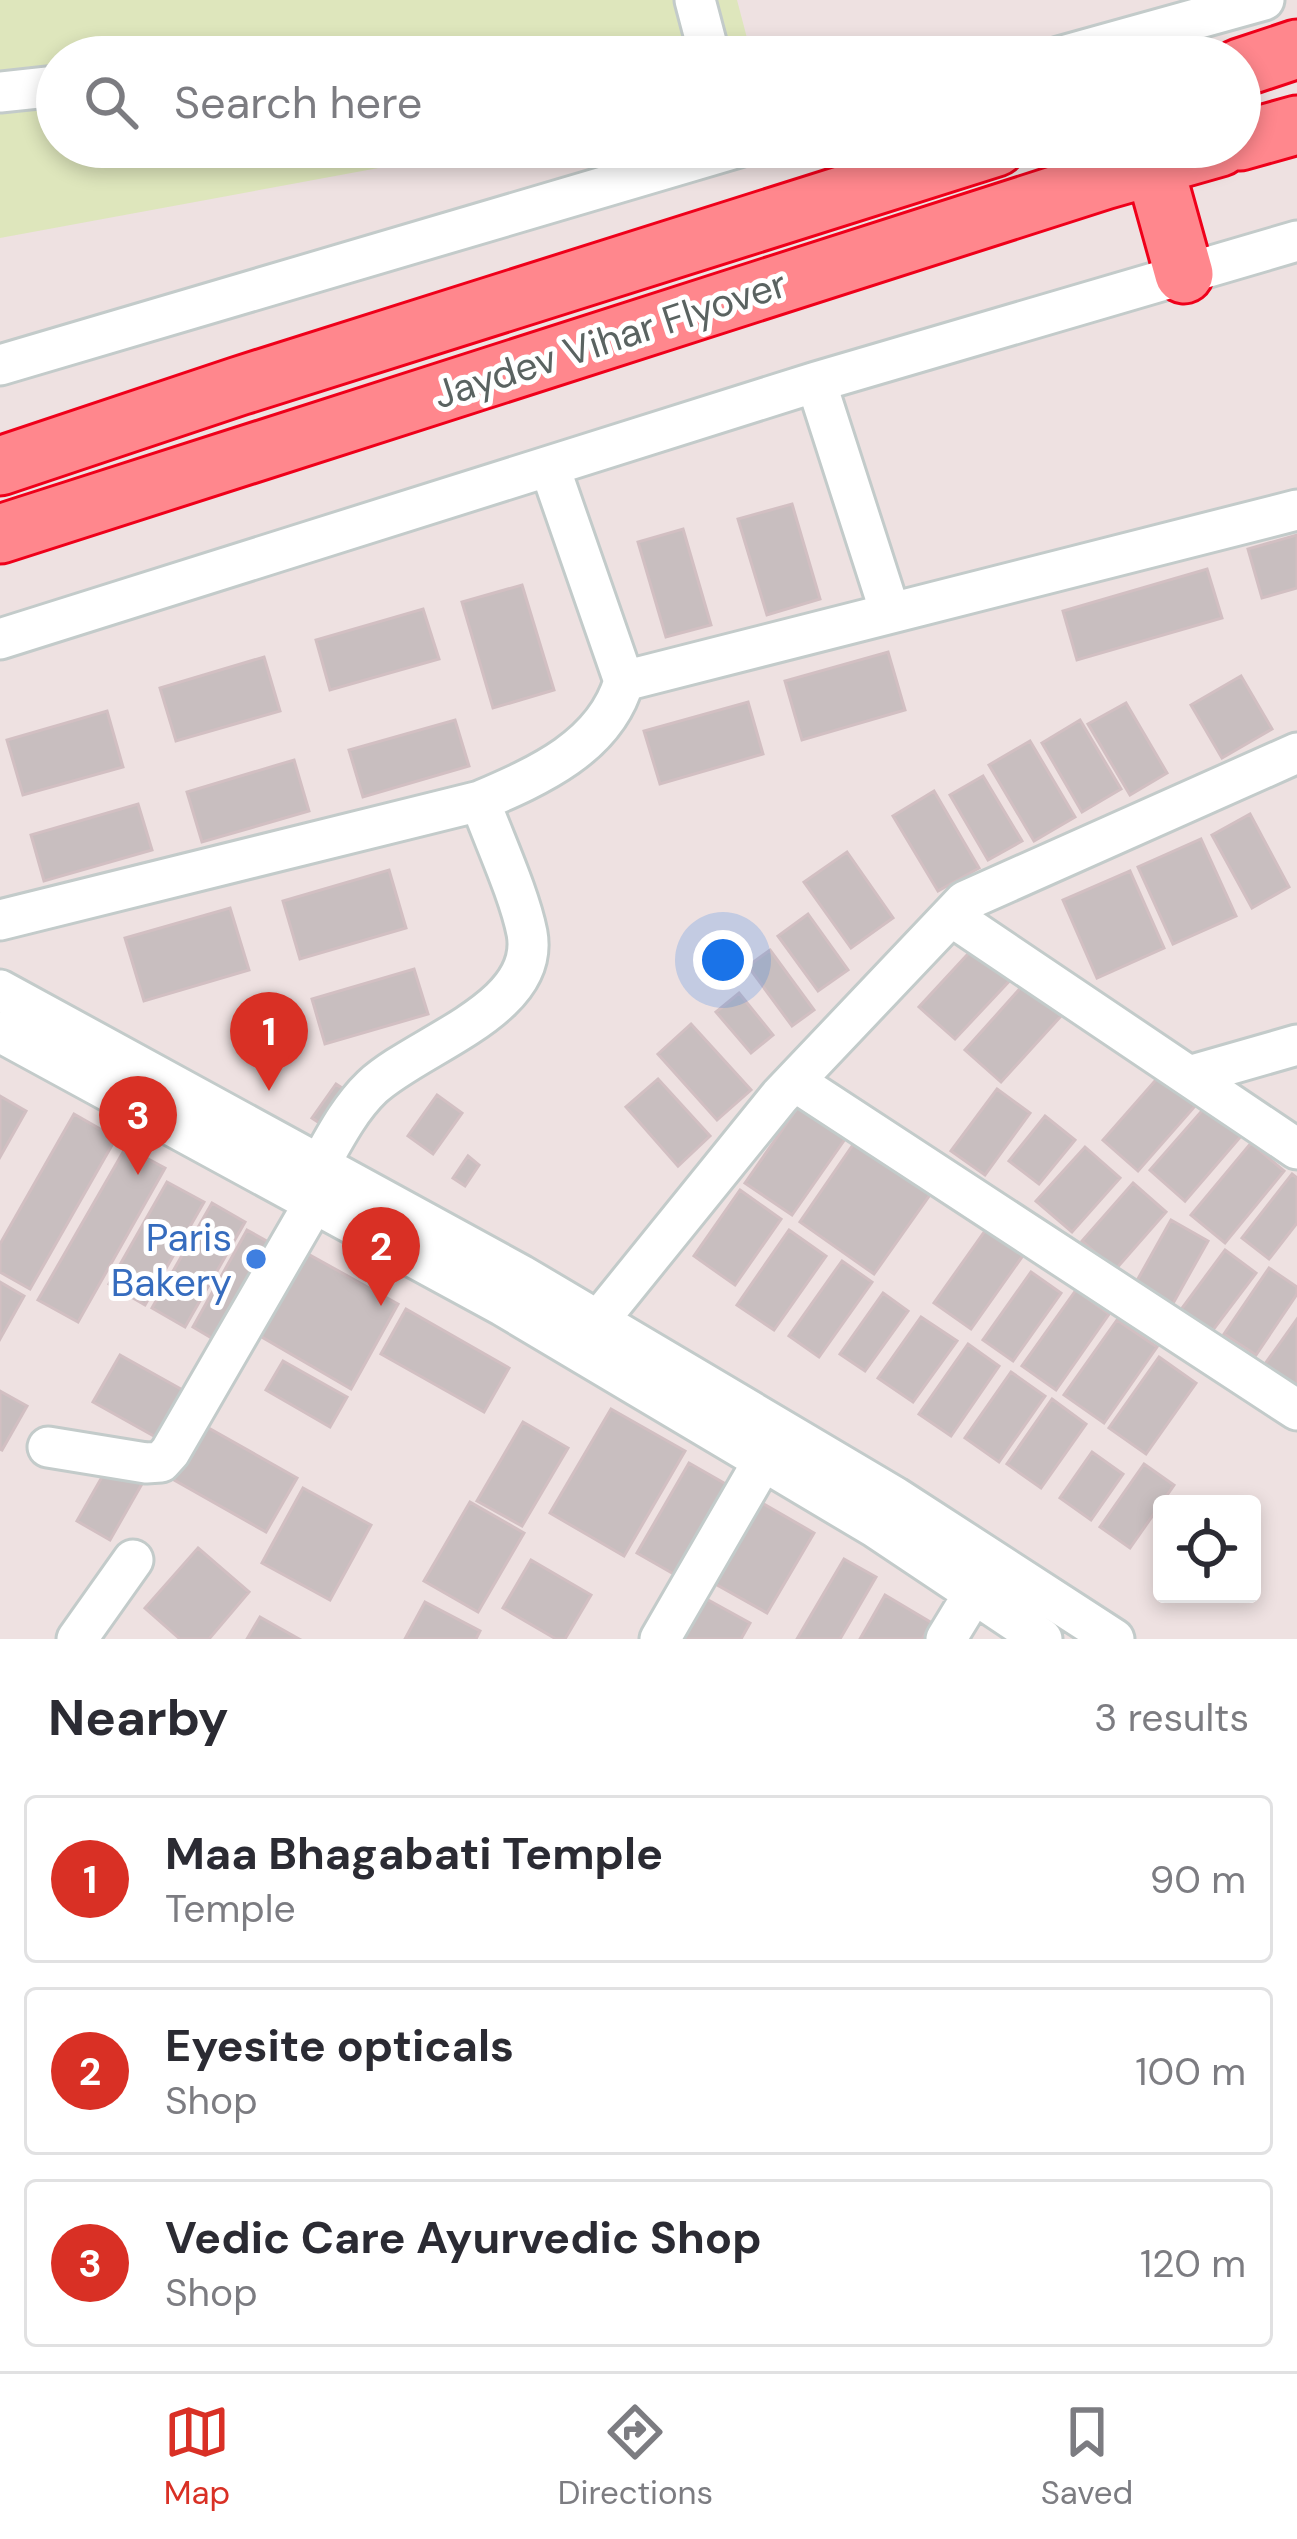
<!DOCTYPE html>
<style>
body{margin:0;font-family:"DM Sans",sans-serif;background:#f7f7f7;color:#2b2b33}
.controls{position:absolute;right:36px;bottom:36px;display:grid;overflow:hidden;border-radius:12px;box-shadow:0 6px 18px #0003}
.controls button{width:108px;height:108px;display:grid;place-items:center;padding:0;border:0;border-bottom:3px solid #e1e1e2;background:#fff;color:#2b2b33;font:60px sans-serif}
.you{position:absolute;left:723px;top:960px;width:42px;height:42px;margin:-30px;border:9px solid #fff;border-radius:50%;background:#1a73e8;box-shadow:0 0 0 18px #1a73e833}
.badge{display:grid;place-items:center;width:78px;height:78px;border-radius:50%;background:#d93025;color:#fff;font-size:39px;font-weight:700}
.pin{position:absolute;translate:-50% -99px;filter:drop-shadow(0 3px 6px #0008)}
.pin::after{content:'';position:absolute;top:63px;width:42px;height:36px;background:inherit;clip-path:polygon(0 0,100% 0,50% 100%)}
.list{margin:0;padding:0;list-style:none}
h2{display:flex;justify-content:space-between;align-items:center;height:156px;margin:0;padding:0 48px;font-size:51px}
h2 small{font-size:39px;font-weight:400;color:#7c7c81}
.list li{display:grid;grid-template-columns:78px 1fr auto;gap:36px;align-items:center;box-sizing:border-box;height:168px;margin:0 24px 24px;padding:0 24px;border:3px solid #e1e1e2;border-radius:12px}
.list b{display:block;font-size:45px;white-space:nowrap}
.list p{margin:0;font-size:39px;white-space:nowrap;color:#7c7c81}
.list em{font-size:39px;font-style:normal;color:#7c7c81}
.icon{flex:none;width:66px;height:66px;fill:none;stroke:currentColor;stroke-width:2;stroke-linecap:round;stroke-linejoin:round}
.map{position:relative;flex:none;width:1297px;height:1639px;overflow:hidden}
.search{position:absolute;background:#fff;box-shadow:0 6px 18px #0003;left:36px;right:36px;top:36px;height:132px;display:flex;align-items:center;gap:30px;box-sizing:border-box;padding:0 42px;border-radius:66px;color:#7c7c81;font-size:45px}
.sheet{height:732px;background:#fff}
nav{display:flex;justify-content:space-around;align-items:center;box-sizing:border-box;height:168px;border-top:3px solid #e1e1e2;background:#fff;font-size:33px;color:#7c7c81}
nav a{display:grid;justify-items:center;gap:6px}
nav .on{color:#d93025}
.map>svg:first-child{display:block}
.green{fill:#dee6bc}
.building{fill:#c8bebf;stroke:#d2bfc2;stroke-width:3}
.lines{fill:none;stroke-linecap:round;stroke-linejoin:round}
.minor-casing{stroke:#c3cbca;stroke-width:45}
.highway-casing{stroke:#ef001a;stroke-width:63}
.minor{stroke:#fff;stroke-width:39}
.highway{stroke:#ff878d;stroke-width:57}
.shop-dot{fill:#3f7fe0;stroke:#fff;stroke-width:4.5}
.labels{text-anchor:middle;dominant-baseline:central;stroke-width:10;stroke-linejoin:round;paint-order:stroke}
.street-label{font-size:39px;fill:#5a6361;stroke:#fff}
.shop-label{font-size:39px;fill:#366cbe;stroke:#fff;text-anchor:end}
</style>
<div class="map">
<svg width="1297" height="1639" viewBox="0 0 1297 1639">
<rect width="100%" height="100%" fill="#eee1e1"/>
<!-- green -->
<path class="green" d="M0 0H737L752 57H57V147H492L0 238Z"/>
<!-- building -->
<path class="building" d="M792 504 820 599 767 615 738 519Z
M683 529 711 625 666 637 638 542Z
M1297 535V588L1262 598 1248 549Z
M1207 569 1222 618 1077 660 1063 611Z
M522 585 554 690 493 708 462 602Z
M423 609 439 659 330 690 316 640Z
M888 652 905 710 802 740 785 681Z
M264 657 280 711 176 741 160 688Z
M1241 676 1272 729 1222 758 1191 705Z
M748 702 763 754 660 784 644 731Z
M1126 703 1167 773 1130 795 1088 724Z
M107 711 123 767 23 795 7 740Z
M455 720 469 766 363 797 349 750Z
M1080 720 1121 789 1082 812 1042 743Z
M1030 741 1075 817 1034 841 989 765Z
M294 760 309 811 202 842 187 792Z
M983 776 1022 841 988 860 950 795Z
M934 791 979 868 938 891 893 816Z
M138 804 152 850 44 881 31 835Z
M1250 814 1289 887 1252 908 1212 835Z
M1201 839 1236 916 1173 944 1138 867Z
M847 852 893 918 851 948 804 882Z
M389 870 406 928 300 959 283 901Z
M1130 871 1164 948 1097 978 1063 900Z
M230 908 249 970 144 1001 125 938Z
M808 914 848 970 818 991 778 936Z
M978 943 1014 976 955 1039 919 1007Z
M770 950 814 1010 792 1026 748 966Z
M414 969 428 1014 325 1044 312 999Z
M1025 983 1061 1016 1001 1082 965 1050Z
M739 993 773 1035 751 1053 716 1012Z
M691 1024 751 1090 717 1120 658 1054Z
M1161 1074 1196 1105 1138 1171 1103 1140Z
M658 1079 710 1136 678 1166 626 1107Z
M336 1084 351 1094 327 1128 312 1118Z
M997 1089 1030 1113 985 1175 951 1151Z
M437 1095 462 1113 433 1154 408 1136Z
M0 1096 26 1111 0 1157Z
M803 1100 850 1132 792 1215 745 1183Z
M1207 1105 1242 1135 1185 1201 1150 1170Z
M74 1114 116 1138 30 1289 0 1272V1244Z
M1045 1116 1075 1140 1039 1184 1009 1161Z
M859 1136 934 1189 874 1274 800 1222Z
M1251 1143 1284 1171 1225 1243 1191 1215Z
M126 1147 165 1168 78 1322 38 1300Z
M1085 1147 1120 1178 1072 1232 1036 1201Z
M468 1156 479 1165 465 1186 453 1178Z
M1292 1174 1297 1178V1223L1269 1259 1242 1238Z
M167 1182 204 1202 145 1305 109 1284Z
M1133 1183 1166 1212 1115 1270 1082 1241Z
M740 1190 781 1219 735 1285 694 1256Z
M212 1203 245 1222 185 1327 152 1308Z
M1171 1220 1208 1241 1171 1307 1134 1286Z
M987 1228 1024 1254 971 1329 934 1303Z
M247 1230 281 1249 225 1346 193 1327Z
M789 1230 826 1256 774 1330 737 1305Z
M299 1249 398 1304 351 1389 253 1332Z
M1225 1250 1256 1273 1210 1334 1180 1311Z
M842 1261 872 1282 819 1357 789 1336Z
M1269 1268 1297 1287V1294L1256 1355 1224 1334Z
M1031 1272 1061 1293 1013 1361 983 1340Z
M0 1282 24 1296 0 1339Z
M1076 1290 1109 1314 1056 1390 1022 1366Z
M883 1293 908 1311 865 1371 840 1354Z
M406 1309 509 1368 484 1412 381 1354Z
M921 1317 957 1341 913 1402 878 1378Z
M1297 1319V1386L1265 1364Z
M1117 1320 1157 1347 1104 1423 1064 1395Z
M968 1344 999 1366 951 1436 919 1414Z
M120 1355 188 1393 161 1440 93 1402Z
M1159 1357 1196 1383 1146 1454 1109 1428Z
M283 1361 347 1397 330 1427 266 1390Z
M1011 1372 1045 1396 999 1462 965 1438Z
M0 1391 27 1406 2 1450 0 1449Z
M1052 1399 1086 1424 1041 1488 1007 1464Z
M611 1409 685 1451 624 1556 550 1513Z
M198 1422 297 1478 266 1532 167 1476Z
M523 1422 568 1448 522 1526 477 1501Z
M1092 1452 1123 1474 1091 1520 1060 1498Z
M110 1463 143 1482 110 1540 77 1521Z
M689 1463 731 1487 679 1577 637 1553Z
M1144 1464 1174 1485 1130 1548 1100 1527Z
M303 1488 371 1525 330 1600 262 1563Z
M748 1495 814 1533 767 1613 701 1576Z
M470 1502 524 1533 478 1612 424 1581Z
M198 1548 249 1592 209 1639H180L145 1608Z
M844 1559 876 1577 840 1639H797Z
M531 1560 591 1595 565 1639H556L503 1608Z
M885 1595 932 1623 922 1639H860Z
M701 1596 750 1623 741 1639H682Z
M425 1602 480 1631 476 1639H405Z
M260 1617 299 1639H247Z"/>
<g class="lines">
<defs>
<path id="minor" d="M695 0 710 57
M1059 57 1264 0
M0 92 57 86
M0 365 739 147
M816 382 890 612
M0 639 816 382 1297 241
M624 681 1297 510
M951 916 1297 1149
M0 920 480 801C538 776 605 747 624 681L550 468
M0 990 521 1275 895 1497 1114 1639
M0 1032 503 1306 876 1528 1042 1639
M1189 1076 1297 1045
M794 1081 1297 1410
M320 1164C335 1137 350 1108 372 1087 418 1044 541 1009 527 933 519 893 494 840 480 801
M598 1321 780 1096 965 901 1297 753
M48 1447 146 1463 161 1462 170 1452 314 1203
M77 1639 133 1560
M660 1639 763 1461
M946 1639 974 1593"/>
<path id="highway" d="M1240 68 1297 49
M1240 141 1297 125
M1154 166 1184 274
M0 466 239 386 996 147
M0 534 1104 180 1220 147"/>
</defs>
<!-- minor casing -->
<use href="#minor" class="minor-casing"/>
<!-- highway casing -->
<use href="#highway" class="highway-casing"/>
<!-- minor -->
<use href="#minor" class="minor"/>
<!-- highway -->
<use href="#highway" class="highway"/>
</g>
<!-- markers -->
<circle class="shop-dot" cx="256" cy="1259" r="12"/>
<g class="labels">
<!-- street labels -->
<g class="street-label">
<text transform="translate(610 339) rotate(-18)">Jaydev Vihar Flyover</text>
</g>
<!-- shop labels -->
<g class="shop-label">
<text x="232" y="1237">Paris<tspan x="232" dy="45">Bakery</tspan></text>
</g>
</g>
</svg>
<div class="controls">
<button><svg class="icon" aria-label="locate" viewBox="0 0 24 24"><circle cx="12" cy="12" r="6"/><path d="M12 2v4M12 18v4M2 12h4M18 12h4"/></svg></button>
</div>
<div class="you"></div>
<div class="pin badge" style="left:269px;top:1091px">1</div>
<div class="pin badge" style="left:381px;top:1306px">2</div>
<div class="pin badge" style="left:138px;top:1175px">3</div>
<div class="search"><svg class="icon" aria-label="search" viewBox="0 0 24 24"><circle cx="10" cy="10" r="6"/><path d="M15 15l6 6"/></svg>Search here</div>
</div>
<section class="sheet">
<h2>Nearby<small>3 results</small></h2>
<ul class="list">
<li><span class="badge">1</span><div><b>Maa Bhagabati Temple</b><p>Temple</p></div><em>90 m</em></li>
<li><span class="badge">2</span><div><b>Eyesite opticals</b><p>Shop</p></div><em>100 m</em></li>
<li><span class="badge">3</span><div><b>Vedic Care Ayurvedic Shop</b><p>Shop</p></div><em>120 m</em></li>
</ul>
</section>
<nav>
<a class="on"><svg class="icon" aria-label="map" viewBox="0 0 24 24"><path d="M3 6l6-2 6 2 6-2v14l-6 2-6-2-6 2zM9 4v14M15 6v14"/></svg>Map</a>
<a><svg class="icon" aria-label="directions" viewBox="0 0 24 24"><path d="M12 3l9 9-9 9-9-9zM9 14v-3h6M13 9l2 2-2 2"/></svg>Directions</a>
<a><svg class="icon" aria-label="saved" viewBox="0 0 24 24"><path d="M7 4h10v16l-5-4-5 4z"/></svg>Saved</a>
</nav>
